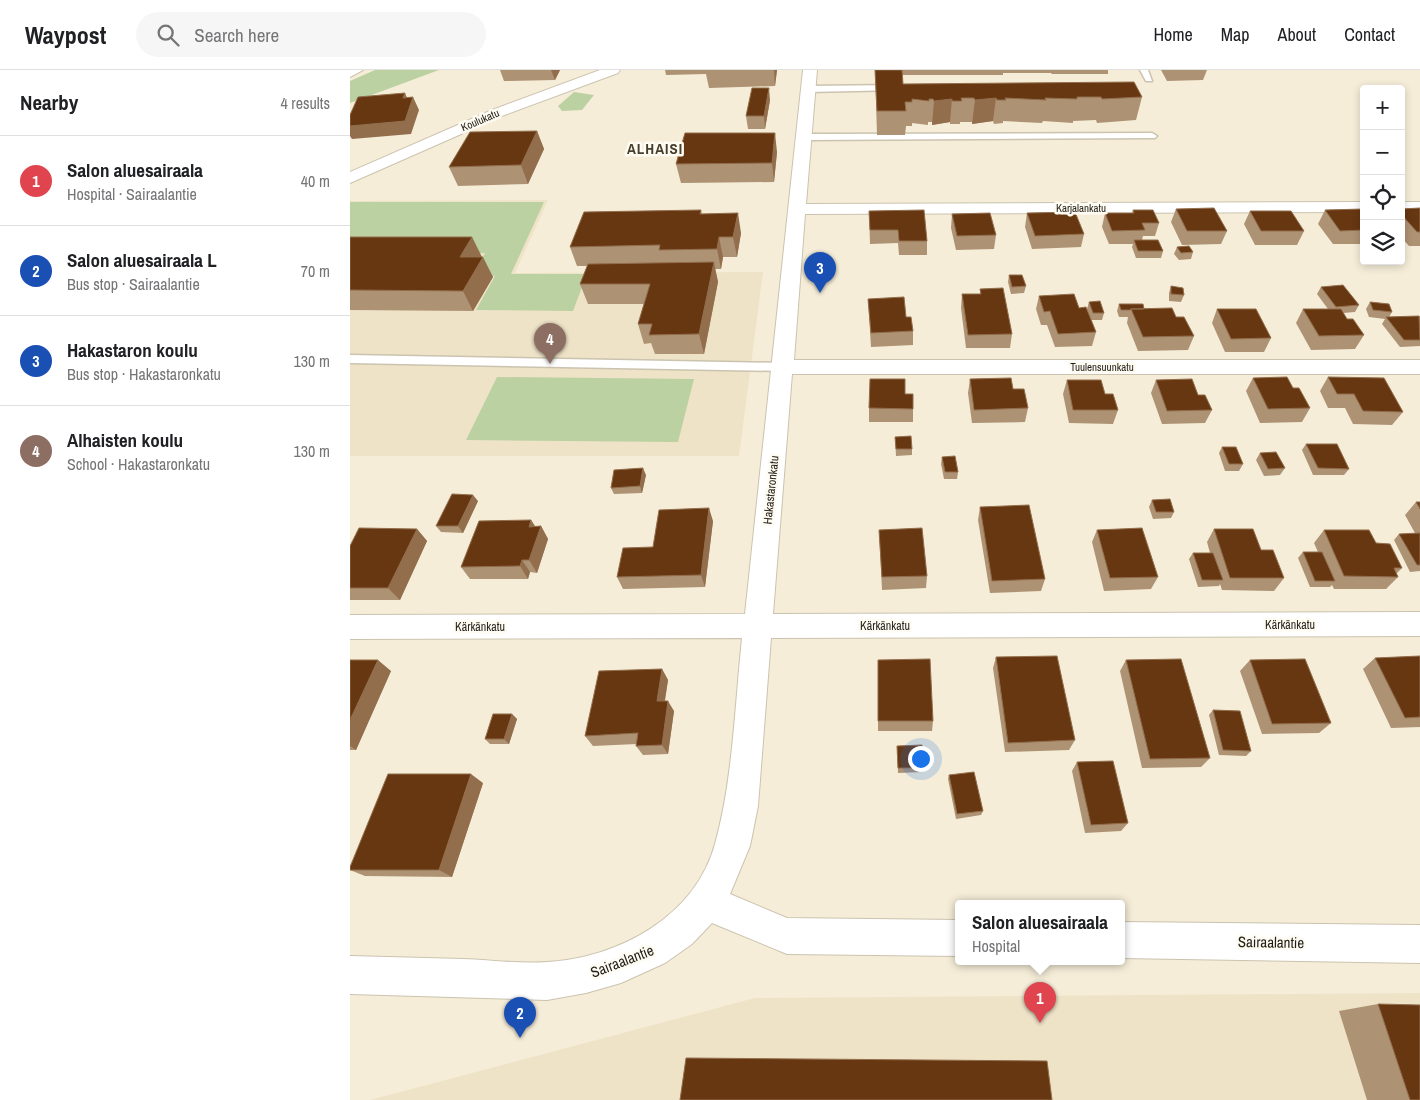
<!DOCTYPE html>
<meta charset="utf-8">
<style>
body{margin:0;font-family:"Archivo Narrow",sans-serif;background:#f6f6f6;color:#202124}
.controls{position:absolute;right:15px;top:15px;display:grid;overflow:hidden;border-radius:5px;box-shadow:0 2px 8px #0003}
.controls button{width:45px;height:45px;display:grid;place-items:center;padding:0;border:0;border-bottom:1px solid #e0e0e0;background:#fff;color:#202124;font:25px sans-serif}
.you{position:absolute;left:570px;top:688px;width:18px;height:18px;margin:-12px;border:4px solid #fff;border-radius:50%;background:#1a73e8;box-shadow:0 0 0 8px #1a73e833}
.badge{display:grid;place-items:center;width:32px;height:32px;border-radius:50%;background:#0a6f1e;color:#fff;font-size:16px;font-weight:700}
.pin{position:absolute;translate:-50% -41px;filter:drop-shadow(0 1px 2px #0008)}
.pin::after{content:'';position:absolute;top:26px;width:18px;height:15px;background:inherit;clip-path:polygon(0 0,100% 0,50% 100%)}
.popup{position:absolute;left:605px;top:830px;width:170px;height:65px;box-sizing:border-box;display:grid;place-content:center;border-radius:5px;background:#fff;filter:drop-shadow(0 1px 4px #0005);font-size:16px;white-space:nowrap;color:#757577}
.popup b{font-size:19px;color:#202124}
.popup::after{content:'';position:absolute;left:50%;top:100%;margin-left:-10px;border:10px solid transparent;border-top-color:#fff}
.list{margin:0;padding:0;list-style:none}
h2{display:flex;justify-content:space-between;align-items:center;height:65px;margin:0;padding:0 20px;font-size:21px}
h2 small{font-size:16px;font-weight:400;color:#757577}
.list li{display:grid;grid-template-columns:32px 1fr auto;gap:15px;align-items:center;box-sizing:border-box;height:90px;padding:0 20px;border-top:1px solid #e0e0e0}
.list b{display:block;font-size:19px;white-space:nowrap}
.list p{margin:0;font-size:16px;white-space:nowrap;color:#757577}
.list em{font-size:16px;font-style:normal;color:#757577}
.icon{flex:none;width:28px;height:28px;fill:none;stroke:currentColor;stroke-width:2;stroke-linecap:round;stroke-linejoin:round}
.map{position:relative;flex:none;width:1070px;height:1030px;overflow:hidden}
header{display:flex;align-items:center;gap:30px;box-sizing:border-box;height:70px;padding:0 25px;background:#fff;border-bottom:1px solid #e0e0e0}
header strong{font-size:24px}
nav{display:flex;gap:28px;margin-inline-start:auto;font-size:18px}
.search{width:350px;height:45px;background:#f6f6f6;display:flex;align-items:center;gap:12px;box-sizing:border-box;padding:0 18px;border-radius:28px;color:#757577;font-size:19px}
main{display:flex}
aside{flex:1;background:#fff}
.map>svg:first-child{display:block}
.built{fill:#eee3c7}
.green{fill:#bcd1a1}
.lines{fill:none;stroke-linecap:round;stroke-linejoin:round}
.service-casing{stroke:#cbc3af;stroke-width:3}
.minor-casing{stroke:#cbc3af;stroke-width:2}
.secondary-casing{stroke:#cbc3af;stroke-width:2}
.service{fill:#fff;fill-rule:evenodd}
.minor{fill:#fff;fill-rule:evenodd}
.secondary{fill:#fff;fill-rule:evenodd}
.wall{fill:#ae9274}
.shaded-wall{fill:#926e4d}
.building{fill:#673711;stroke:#926e4d}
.labels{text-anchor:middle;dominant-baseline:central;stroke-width:5;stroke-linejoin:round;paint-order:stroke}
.far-street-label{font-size:11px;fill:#211e17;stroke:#fefbf2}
.street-label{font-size:12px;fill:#211e17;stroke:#fefbf2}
.far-district-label{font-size:15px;font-weight:bold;letter-spacing:1px;fill:#463f2e;stroke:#fefbf2}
.near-street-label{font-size:15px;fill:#211e17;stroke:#fefbf2}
</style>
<header>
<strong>Waypost</strong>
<div class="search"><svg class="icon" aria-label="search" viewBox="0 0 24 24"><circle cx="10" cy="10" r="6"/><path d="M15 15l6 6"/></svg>Search here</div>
<nav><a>Home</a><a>Map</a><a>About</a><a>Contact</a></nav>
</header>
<main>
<aside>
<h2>Nearby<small>4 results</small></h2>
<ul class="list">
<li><span class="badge" style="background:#e0444e">1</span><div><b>Salon aluesairaala</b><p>Hospital · Sairaalantie</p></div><em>40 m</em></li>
<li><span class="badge" style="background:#1a4fb4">2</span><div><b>Salon aluesairaala L</b><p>Bus stop · Sairaalantie</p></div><em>70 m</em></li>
<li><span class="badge" style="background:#1a4fb4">3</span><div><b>Hakastaron koulu</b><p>Bus stop · Hakastaronkatu</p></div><em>130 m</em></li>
<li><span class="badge" style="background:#8d6e63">4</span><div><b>Alhaisten koulu</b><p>School · Hakastaronkatu</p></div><em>130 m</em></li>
</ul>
</aside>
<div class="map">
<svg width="1070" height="1030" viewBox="0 0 1070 1030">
<rect width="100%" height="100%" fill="#f5edd8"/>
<!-- built -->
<path class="built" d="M198 130 165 203 413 202 389 386H0V131Z
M1070 923V1030H20L405 928Z"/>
<!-- green -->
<path class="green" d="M25 0H89L0 33V11Z
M224 22 244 25 232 40 212 41 208 36Z
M0 132H194L161 204H237L223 241 126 240 145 206 123 205 135 183 0 185Z
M147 307 344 309 328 372 116 370Z"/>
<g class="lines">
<defs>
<path id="service" d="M790 0H798L802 11H796Z
M547 15 551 18 550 20 459 22 455 19 459 16Z
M802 63 807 66 805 68 455 70 450 67 455 64Z
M0 285 433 293 439 297 433 301 0 293Z"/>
<path id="minor" d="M250 0H270L268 3 152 46 0 113V102L142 40Z
M453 0H467L456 134 1014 132V142L455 144 444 290H1070V304H442L423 544 1070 542V566L421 568 408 736 400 776 380 824 437 848 609 850V886L437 884 362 853 342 874 315 893 271 913 236 923 197 930 0 924V886C38 887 76 888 113 889 141 890 169 894 197 892 268 888 345 847 365 774 383 710 385 634 392 568L0 569V545L395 544Z
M1051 132H1070V142H1051Z
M771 852 1070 855V893L771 888Z"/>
<path id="secondary" d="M0 0H13L0 7Z"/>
</defs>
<!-- service casing -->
<use href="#service" class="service-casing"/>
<!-- minor casing -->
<use href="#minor" class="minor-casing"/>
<!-- secondary casing -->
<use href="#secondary" class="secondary-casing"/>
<!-- service -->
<use href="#service" class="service"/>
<!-- minor -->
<use href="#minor" class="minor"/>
<!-- secondary -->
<use href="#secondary" class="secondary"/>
</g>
<!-- wall -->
<path class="wall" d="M150 0H210L205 10 154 11Z
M315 0H427L425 16 359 18 356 4 316 5Z
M525 0H758V4H702L701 3H653V5H552L553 14 792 27 786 50 747 53 746 50 723 51V53L693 51 692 53 653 51V53L644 54 643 51 622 54V52H610V54H600V52L582 55V52H578V55L562 53V56H556L555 65H527Z
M811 0H857L853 10 817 11Z
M420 30 415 59H398L396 46Z
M187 61 194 79 178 114 108 116 99 97Z
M427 82 424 112 331 113 326 94Z
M1070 138V176H1059L1051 167V139Z
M826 139 877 161 871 174 832 175 821 152Z
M1014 139V174H983L968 154 975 140Z
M351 140 352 144 391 163 387 187H373L371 199H365L368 212 354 284H305L301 273 294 274 288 254 294 234H238L230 214 237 196H227L220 177Z
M783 140 809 153 805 166H793L792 170 813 181 811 188H786L782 177 783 174H759L752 157 755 143H782Z
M519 141 577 171V185H549L548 173 520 174Z
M900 141 954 161 947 175H905L894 154Z
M677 143 734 164 731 177 682 179 675 157Z
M602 144 646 165 644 179 606 180 601 158Z
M0 167H122L131 187 143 207 123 241 0 240Z
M827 177 843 182 841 189 829 190 824 184Z
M659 205 676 216 674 223 661 224 658 212Z
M821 216 834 225 831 232 819 231V223Z
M971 217 1009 235 1005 242 993 243 997 249 1014 265 1005 279 961 280 946 253 953 239H978L967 224Z
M630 219 662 264 660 278H616L611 238 612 224H630Z
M689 226 729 238 746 262 742 276 705 277 697 255H691L686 239Z
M518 229 556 247 563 261V275L521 277Z
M739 232 754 243 752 250H741L737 239Z
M1020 232 1042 242 1039 247 1070 246V276L1050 277 1032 254 1035 249 1019 247 1016 239Z
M769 234 794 239 826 247 844 266 838 280 788 281 777 253 778 247H769L767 241Z
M867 239 921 268 914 282H875L862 253Z
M978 307 1053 342 1042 355 1003 354 995 338H978L970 321Z
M903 308 960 338 952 352 910 353 896 321Z
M620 309 663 319 678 338 675 352 622 353 618 323Z
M717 310 755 324 768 340 763 354 719 353 713 324Z
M806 310 848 325 862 340 855 353 812 354 801 323Z
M555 324 563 339V352H519V338Z
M545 367 562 379V385L546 386Z
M956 374 999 399 994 405H963L952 380Z
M872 377 893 394 889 401H875L869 383Z
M910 383 935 398 930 405 914 406 906 390Z
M592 387 608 402 607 409H594L591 394Z
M296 405 292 423 264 424 261 418Z
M802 430 824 442 821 448 803 449 799 437Z
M128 431 113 463 91 462 86 456Z
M1066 432H1070V501L1060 502 1044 470 1049 464 1065 463 1055 445Z
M630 437 695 509 691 521 640 523 628 450Z
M181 450 185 457 191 456 198 469 187 503 180 502 178 509H120L111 497Z
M363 451 355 517 273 519 267 507 303 477Z
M67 459 77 471 50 530H0V476Z
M864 459 911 480 934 508 924 521 872 520 870 514 869 516 848 517 839 489 843 483H860L857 472Z
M529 460 577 506 576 518 532 520Z
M747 460 808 507 801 519 754 521 742 472Z
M974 460 1026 473 1052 498 1046 504 1048 507 1036 519H984L982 515 980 517H960L948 488 953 482H968L964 473Z
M1070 586V657L1041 658 1013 599 1025 588Z
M646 587 725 670 719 680 655 682 643 598Z
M0 590 41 601 6 680H0Z
M528 590 583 651 582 661H528Z
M776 590 860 688 851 697 792 698 770 601Z
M900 590 981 653 969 663 912 664 890 601Z
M312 599 318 610 315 631 324 641 318 684 293 685 286 676 287 674 243 676 235 666Z
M863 640 901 681 896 686 869 685 859 645Z
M162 644 167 649 159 674H140L135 669Z
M547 676 573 698V702L548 703Z
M727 692 778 753 771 761 735 763 722 701Z
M599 705 633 741 631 745 606 749 598 709Z
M133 713 102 807 15 806 0 800V797Z
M1028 934 1070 1030H1017L989 941Z"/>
<!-- shaded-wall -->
<path class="shaded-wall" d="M201 0H210L205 10Z
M424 0H427L425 16Z
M419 18 420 30 415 59 414 46Z
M55 23 60 35 63 27 69 40 61 64 2 69 0 66V56L53 28Z
M646 28 643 51 622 54 625 30Z
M602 29 600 52 582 55 584 31Z
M187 61 194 79 178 114 171 95Z
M425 63 427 82 424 112 422 93Z
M388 143 391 163 387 187 383 167Z
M122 167 132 187H110Z
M369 167 373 187 371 199 367 179Z
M133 187 143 207 123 241 113 221Z
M364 192 368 212 354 284 349 264Z
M293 398 296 405 292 423 290 416Z
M123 425 128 431 113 463 108 456Z
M359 438 363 451 355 517 351 505Z
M181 450 189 462 191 456 198 469 187 503 179 490V457Z
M67 459 77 471 50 530 38 518Z
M172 490 180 502 178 509 170 496Z
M28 590 41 601 6 680 0 676V650Z
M312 599 318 610 313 641 307 631Z
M318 631 324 641 318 684 312 675Z
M162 644 167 649 159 674 154 669Z
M121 704 133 713 102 807 89 800Z"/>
<!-- building -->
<path class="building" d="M525 0H552L553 14 784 12 792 27 752 29 751 27H727V29L695 28 696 30 655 28 656 30H647L646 28 625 30 624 28H611L612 31H602V29L584 31 583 29H579V31L562 29V32H555L556 41H527Z
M402 18H419L414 46H396Z
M55 23 53 28 63 27 55 51 0 56V45L8 27Z
M187 61 171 95 99 97 120 62Z
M335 63H425L422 93 326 94Z
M864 138 877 161H837L826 139Z
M1070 138V162H1067L1051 144V139Z
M1014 139V160L990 161 975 140Z
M351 140 350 144 388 143 383 167H369L367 179 309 180 310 175 220 177 234 142Z
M574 140 577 171H549L548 160H520L519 141Z
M783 140H803L809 153H792L795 160 762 161 755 143H784Z
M900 141H941L954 161H911Z
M725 142 734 164 685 166 677 143Z
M640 143 646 165 607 166 602 144Z
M0 167H122L110 187H133L113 221 0 220Z
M784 170H808L813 181H788Z
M839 176 843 182 831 183 827 177Z
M364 192 349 264 299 265 302 254H288L300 214H230L238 194Z
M659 205H672L676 216 662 217Z
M993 215 1009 235 986 237 971 217Z
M821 216 833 218 834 225 821 224Z
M653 218 662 264 618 265 612 224H631L630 219Z
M724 224 729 238 736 237 746 262 708 264 700 241 694 242 689 226Z
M554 227 556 247H561L563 261 521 263 518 229Z
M750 231 754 243H743L739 232Z
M1020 232 1039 234 1042 242 1023 240Z
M769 234H793L794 239H781L780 240H771Z
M822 238 826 247H834L844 266 793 267 781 239Z
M867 239H906L921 268 881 269Z
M953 239H991L997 249H1003L1014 265 969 266Z
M1069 246 1070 270H1054L1036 247Z
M937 307 943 318H949L960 338 918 339 903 308Z
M978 307 1034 308 1053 342 1013 341 1004 324H987Z
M661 308 663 319H674L678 338 624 340 620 309Z
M520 309H555V324H563V339L519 338Z
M842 309 848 325H855L862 340 817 341 806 310Z
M717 310H751L755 324H763L768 340H723Z
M561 366 562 379H546L545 367Z
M956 374H987L999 399 968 398Z
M872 377H886L893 394H879Z
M926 382 935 398 918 399 910 383Z
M605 386 608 402H595L592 387Z
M293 398 290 416 261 418 264 400Z
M102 424 123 425 108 456H86Z
M820 429 824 442H806L802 430Z
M1066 432H1070V439Z
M679 435 695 509 642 511 630 437Z
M359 438 351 505 267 507 273 478 303 477 309 440Z
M181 450 179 457 191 456 179 490H172L170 496 111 497 129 451Z
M9 458 67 459 38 518H0V476Z
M572 458 577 506 532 507 529 460Z
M792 458 808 507 760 508 747 460Z
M864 459H903L911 480H923L934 508H880Z
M974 460H1019L1026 473 1040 474 1052 498H1044L1048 507 994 506Z
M1070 463V495H1067L1049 464Z
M953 482H972L985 511H965Z
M843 483H863L873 510H852Z
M707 586 725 670 658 673 646 587Z
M1070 586V647L1055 648 1025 588Z
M580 589 583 651H528V590Z
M831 589 860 688 800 689 776 590Z
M955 589 981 653 922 654 900 590Z
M0 590H28L0 650Z
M312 599 307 631H318L312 675 286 676 288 663 235 666 249 601Z
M863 640 890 641 901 681 873 680Z
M143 644H162L154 669H135Z
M572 675 573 698H548L547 676Z
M763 691 778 753 741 755 727 692Z
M624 702 633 741 607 744 599 705Z
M38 704H121L89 800H0V797Z
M1028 934 1070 935V1030H1060Z
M336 988 697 991 702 1030H330Z"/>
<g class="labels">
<!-- far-street labels -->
<g class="far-street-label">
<text transform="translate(130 50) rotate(-23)">Koulukatu</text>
<text x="731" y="138">Karjalankatu</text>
<text x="752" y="297">Tuulensuunkatu</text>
</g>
<!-- street labels -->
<g class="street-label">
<text transform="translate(421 420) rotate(-84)">Hakastaronkatu</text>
<text x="940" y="555">Kärkänkatu</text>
<text x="535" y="556">Kärkänkatu</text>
<text x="130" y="557">Kärkänkatu</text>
</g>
<!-- far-district labels -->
<g class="far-district-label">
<text x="305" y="78">ALHAISI</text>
</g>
<!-- near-street labels -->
<g class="near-street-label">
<text transform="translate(921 872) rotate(1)">Sairaalantie</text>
<text transform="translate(272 891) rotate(-21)">Sairaalantie</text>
</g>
</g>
</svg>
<div class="controls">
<button>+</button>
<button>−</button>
<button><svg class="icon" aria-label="locate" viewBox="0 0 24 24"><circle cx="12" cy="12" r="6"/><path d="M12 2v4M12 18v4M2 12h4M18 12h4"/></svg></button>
<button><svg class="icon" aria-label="layers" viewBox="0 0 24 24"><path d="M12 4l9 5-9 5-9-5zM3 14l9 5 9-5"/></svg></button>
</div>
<div class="you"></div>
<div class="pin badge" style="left:690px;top:953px;background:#e0444e">1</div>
<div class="popup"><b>Salon aluesairaala</b>Hospital</div>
<div class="pin badge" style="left:170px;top:968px;background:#1a4fb4">2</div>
<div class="pin badge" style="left:470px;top:223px;background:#1a4fb4">3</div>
<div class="pin badge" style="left:200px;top:294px;background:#8d6e63">4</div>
</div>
</main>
